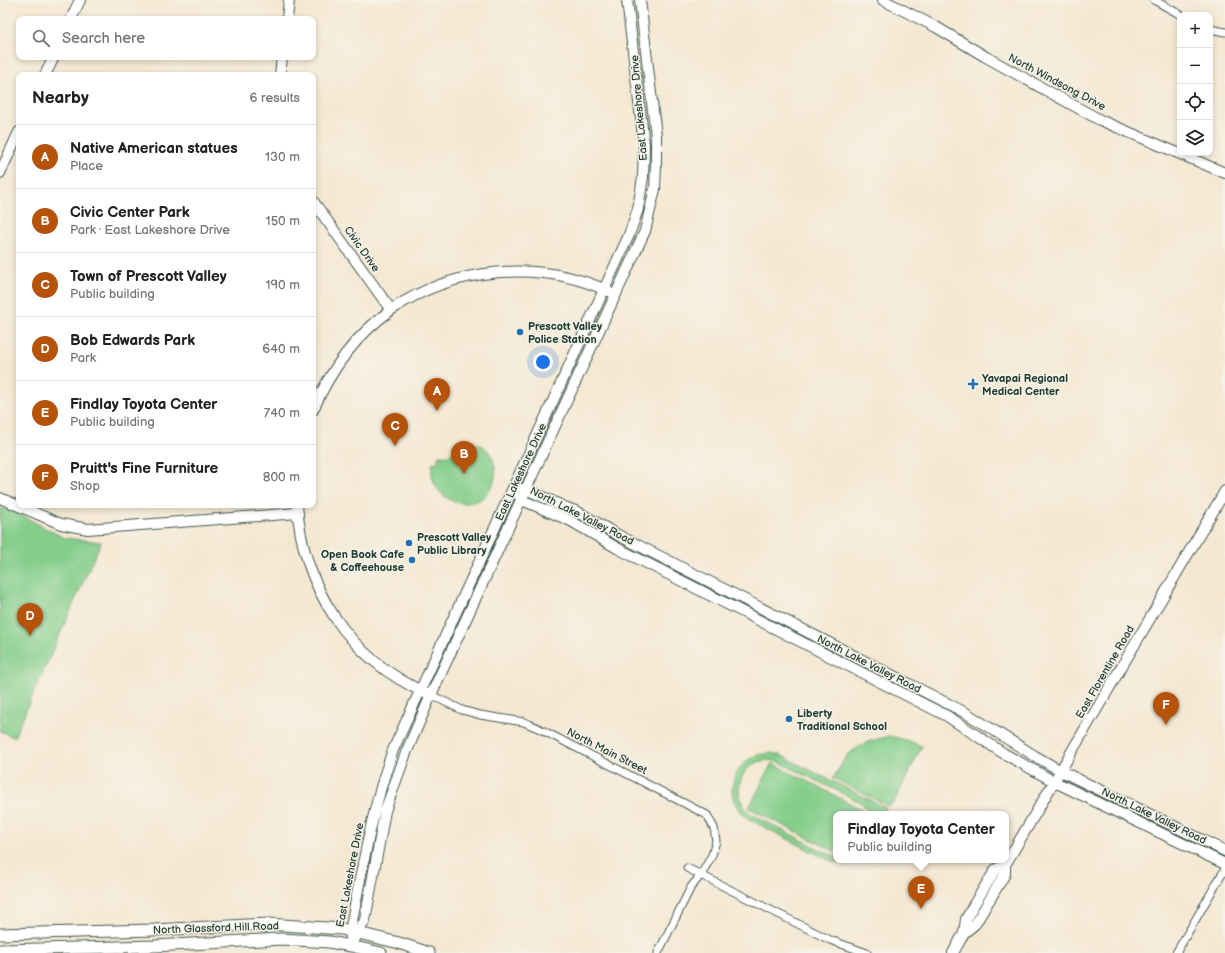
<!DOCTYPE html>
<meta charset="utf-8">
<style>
body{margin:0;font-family:"Balsamiq Sans",sans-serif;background:#f2f2f2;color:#222}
.controls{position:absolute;right:12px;top:12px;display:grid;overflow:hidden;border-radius:8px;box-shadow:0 2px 6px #0003}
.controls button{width:36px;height:36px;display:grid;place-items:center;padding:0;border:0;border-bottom:1px solid #e0e0e0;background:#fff;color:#222;font:20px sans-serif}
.you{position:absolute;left:543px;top:362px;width:14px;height:14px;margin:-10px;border:3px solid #fff;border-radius:50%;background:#1a73e8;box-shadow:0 0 0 6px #1a73e833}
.badge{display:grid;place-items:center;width:26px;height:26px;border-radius:50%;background:#b45309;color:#fff;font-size:13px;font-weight:700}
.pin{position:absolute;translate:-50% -33px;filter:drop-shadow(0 1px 2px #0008)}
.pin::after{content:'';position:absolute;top:21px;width:14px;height:12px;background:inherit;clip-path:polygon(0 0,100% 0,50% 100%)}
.popup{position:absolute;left:833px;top:811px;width:176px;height:52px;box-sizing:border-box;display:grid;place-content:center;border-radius:8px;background:#fff;filter:drop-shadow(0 1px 3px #0005);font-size:13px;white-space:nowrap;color:#767676}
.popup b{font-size:15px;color:#222}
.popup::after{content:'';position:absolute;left:50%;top:100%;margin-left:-8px;border:8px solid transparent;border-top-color:#fff}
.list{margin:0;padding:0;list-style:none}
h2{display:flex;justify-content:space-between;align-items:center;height:52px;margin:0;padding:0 16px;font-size:17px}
h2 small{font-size:13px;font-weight:400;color:#767676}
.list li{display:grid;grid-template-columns:26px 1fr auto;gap:12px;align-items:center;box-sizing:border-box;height:64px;padding:0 16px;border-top:1px solid #e0e0e0}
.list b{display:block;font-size:15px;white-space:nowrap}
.list p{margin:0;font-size:13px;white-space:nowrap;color:#767676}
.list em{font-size:13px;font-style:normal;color:#767676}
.icon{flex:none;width:22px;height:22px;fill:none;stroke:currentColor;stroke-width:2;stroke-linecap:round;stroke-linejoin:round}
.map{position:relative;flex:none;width:1225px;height:953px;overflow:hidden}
.search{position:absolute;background:#fff;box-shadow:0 2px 6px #0003;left:16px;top:16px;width:300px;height:44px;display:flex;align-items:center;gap:10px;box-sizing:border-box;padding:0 14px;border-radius:8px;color:#767676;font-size:15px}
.panel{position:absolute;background:#fff;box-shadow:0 2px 6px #0003;left:16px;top:72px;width:300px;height:436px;border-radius:8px}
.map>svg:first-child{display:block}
.green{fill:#84ce8b;stroke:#528660}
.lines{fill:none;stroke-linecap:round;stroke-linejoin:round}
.street-casing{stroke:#3f574c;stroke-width:9}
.secondary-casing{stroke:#3f574c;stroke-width:12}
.primary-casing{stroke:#3f574c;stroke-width:13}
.street{stroke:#fff;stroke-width:7}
.secondary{stroke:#fff;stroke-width:10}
.primary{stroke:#fff;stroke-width:11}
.poi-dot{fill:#1f6fb2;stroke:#f7f3e8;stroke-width:1.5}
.labels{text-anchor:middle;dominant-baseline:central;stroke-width:3;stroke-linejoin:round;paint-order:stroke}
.street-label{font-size:11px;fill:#1f3d34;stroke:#f7f3e8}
.poi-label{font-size:11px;font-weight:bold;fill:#1f3d34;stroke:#f7f3e8;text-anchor:start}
</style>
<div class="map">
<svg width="1225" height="953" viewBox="0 0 1225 953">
<rect width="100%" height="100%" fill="#f7f3e8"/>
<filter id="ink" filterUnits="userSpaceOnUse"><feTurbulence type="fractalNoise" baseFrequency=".025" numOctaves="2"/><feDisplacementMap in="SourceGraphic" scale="8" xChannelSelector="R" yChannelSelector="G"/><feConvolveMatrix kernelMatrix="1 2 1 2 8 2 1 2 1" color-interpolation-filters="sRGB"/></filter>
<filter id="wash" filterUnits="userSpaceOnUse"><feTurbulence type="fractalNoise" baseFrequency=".012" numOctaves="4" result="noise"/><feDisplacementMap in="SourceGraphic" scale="16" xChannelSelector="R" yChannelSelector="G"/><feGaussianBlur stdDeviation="0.9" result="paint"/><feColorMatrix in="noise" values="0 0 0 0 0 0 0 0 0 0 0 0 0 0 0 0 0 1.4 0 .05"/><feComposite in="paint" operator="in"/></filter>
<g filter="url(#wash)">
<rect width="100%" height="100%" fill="#f4e8d2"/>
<!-- green -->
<path class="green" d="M476 444C485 445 490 452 493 460 500 476 491 498 473 502 454 507 434 494 432 474 431 470 432 466 433 462L437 463 439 455C454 458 462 445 476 444Z
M0 508 19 514 64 538 101 542 14 737 0 731Z
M889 736 906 740 922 746 894 802 888 806 833 778 848 754 867 742Z
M770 753 780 755 886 808 883 813 877 811 878 814H871L862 803 781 763C759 754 738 769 739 793 739 801 745 808 751 814L831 855 836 856V860H863L850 864 832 862 747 818C742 813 737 808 734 801 727 782 740 761 758 755 761 754 766 754 770 753Z
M772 763 861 809 859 814H836V852L749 808Z"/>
</g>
<g filter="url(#ink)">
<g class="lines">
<defs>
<path id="street" d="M1154 0 1181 15
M1210 29 1225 32
M431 695 462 710 480 715 524 722 538 728 707 815 714 828 716 841 712 855 701 875 691 887 658 953
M687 868 830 940 867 953
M1176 953 1225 869"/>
<path id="secondary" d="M883 0 936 27 986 57 1100 120 1225 173
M71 19 80 0
M287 19 289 0
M45 75 54 57
M280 75 282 57
M0 173 19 132
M313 201 391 310
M313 410C330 371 356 335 391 310 453 267 540 259 608 291
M521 489H526L564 507 578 512 618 535 966 713 1035 756 1061 771 1225 851
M518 494 522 500 571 521 617 548 947 716 1003 753 1055 782 1225 864
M0 498 61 524 88 529 298 513
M297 505C303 588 349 659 426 693
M964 933 966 919 973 906 996 869 1005 865
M351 938 350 931C362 870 372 808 393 750L629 235 638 209 643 177 644 145 627 0
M351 946 365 920 385 811 406 753 431 695 645 231 655 189 656 165V136L640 0
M953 953 964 933 975 924 1005 874V865L1225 491"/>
<path id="primary" d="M0 934 154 930 268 924 342 929 399 943 429 953
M0 950 155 946 281 939 329 942 351 946 381 953"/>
</defs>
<!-- street casing -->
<use href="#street" class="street-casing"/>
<!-- secondary casing -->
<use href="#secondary" class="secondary-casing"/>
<!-- primary casing -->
<use href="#primary" class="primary-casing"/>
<!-- street -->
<use href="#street" class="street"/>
<!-- secondary -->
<use href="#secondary" class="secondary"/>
<!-- primary -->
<use href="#primary" class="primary"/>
</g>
</g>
<!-- markers -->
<g class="poi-dot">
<circle cx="520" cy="332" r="4"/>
<path d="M971 378h4v4h4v4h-4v4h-4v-4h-4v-4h4z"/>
<circle cx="409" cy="543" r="4"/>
<circle cx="412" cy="560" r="4"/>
<circle cx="789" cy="719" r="4"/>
</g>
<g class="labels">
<!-- street labels -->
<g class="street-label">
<text transform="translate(1057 82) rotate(28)">North Windsong Drive</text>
<text transform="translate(639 108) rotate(-95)">East Lakeshore Drive</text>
<text transform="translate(362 249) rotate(55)">Civic Drive</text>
<text transform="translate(521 472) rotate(-65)">East Lakeshore Drive</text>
<text transform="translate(582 516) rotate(27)">North Lake Valley Road</text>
<text transform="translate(869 664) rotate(27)">North Lake Valley Road</text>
<text transform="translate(1105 672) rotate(-60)">East Florentine Road</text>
<text transform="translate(607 751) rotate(27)">North Main Street</text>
<text transform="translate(1154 816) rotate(26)">North Lake Valley Road</text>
<text transform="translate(350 875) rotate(-79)">East Lakeshore Drive</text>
<text transform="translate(216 928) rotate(-2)">North Glassford Hill Road</text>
</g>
<!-- poi labels -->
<g class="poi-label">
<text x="528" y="326">Prescott Valley<tspan x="528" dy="13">Police Station</tspan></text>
<text x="982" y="378">Yavapai Regional<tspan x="982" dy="13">Medical Center</tspan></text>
<text x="417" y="537">Prescott Valley<tspan x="417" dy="13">Public Library</tspan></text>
<text x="404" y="554" text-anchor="end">Open Book Cafe<tspan x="404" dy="13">&amp; Coffeehouse</tspan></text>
<text x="797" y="713">Liberty<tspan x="797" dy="13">Traditional School</tspan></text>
</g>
</g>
</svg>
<div class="controls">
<button>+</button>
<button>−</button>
<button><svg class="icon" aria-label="locate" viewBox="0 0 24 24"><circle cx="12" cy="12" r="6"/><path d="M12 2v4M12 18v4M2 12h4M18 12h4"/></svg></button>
<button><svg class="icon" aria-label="layers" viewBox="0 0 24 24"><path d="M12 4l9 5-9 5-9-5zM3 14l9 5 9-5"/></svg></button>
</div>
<div class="you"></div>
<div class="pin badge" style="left:437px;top:411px">A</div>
<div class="pin badge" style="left:464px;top:474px">B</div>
<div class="pin badge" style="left:395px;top:446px">C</div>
<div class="pin badge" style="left:30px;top:636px">D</div>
<div class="pin badge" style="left:921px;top:909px">E</div>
<div class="popup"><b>Findlay Toyota Center</b>Public building</div>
<div class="pin badge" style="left:1166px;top:725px">F</div>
<div class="search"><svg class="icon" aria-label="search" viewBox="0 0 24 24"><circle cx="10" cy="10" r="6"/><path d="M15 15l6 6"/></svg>Search here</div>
<section class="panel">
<h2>Nearby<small>6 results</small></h2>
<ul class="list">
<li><span class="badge">A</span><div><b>Native American statues</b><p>Place</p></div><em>130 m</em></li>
<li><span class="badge">B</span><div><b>Civic Center Park</b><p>Park · East Lakeshore Drive</p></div><em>150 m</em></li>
<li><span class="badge">C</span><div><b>Town of Prescott Valley</b><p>Public building</p></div><em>190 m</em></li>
<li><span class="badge">D</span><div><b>Bob Edwards Park</b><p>Park</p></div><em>640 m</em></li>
<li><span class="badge">E</span><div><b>Findlay Toyota Center</b><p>Public building</p></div><em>740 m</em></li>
<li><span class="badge">F</span><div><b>Pruitt's Fine Furniture</b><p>Shop</p></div><em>800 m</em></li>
</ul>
</section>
</div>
